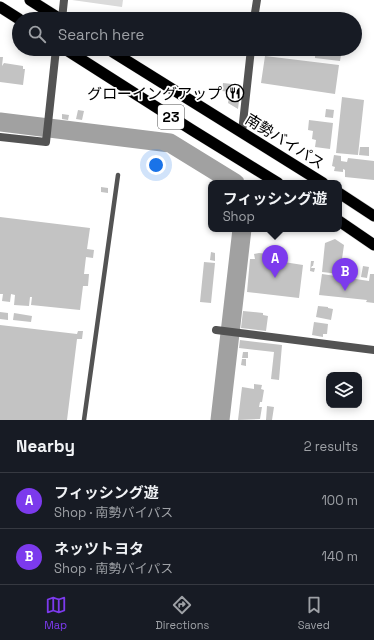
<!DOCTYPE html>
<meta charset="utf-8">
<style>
body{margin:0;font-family:"Space Grotesk","Noto Sans JP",sans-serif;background:#20242c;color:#f1f3f6}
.controls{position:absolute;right:12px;bottom:12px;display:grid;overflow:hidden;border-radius:8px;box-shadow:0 2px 10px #0003}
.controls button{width:36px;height:36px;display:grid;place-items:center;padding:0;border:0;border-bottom:1px solid #363941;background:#171b24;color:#f1f3f6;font:20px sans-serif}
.you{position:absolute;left:156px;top:165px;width:14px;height:14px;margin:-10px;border:3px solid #fff;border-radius:50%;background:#1a73e8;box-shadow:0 0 0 6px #1a73e833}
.badge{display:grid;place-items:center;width:26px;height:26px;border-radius:50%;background:#7c3aed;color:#fff;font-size:13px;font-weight:700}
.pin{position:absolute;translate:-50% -33px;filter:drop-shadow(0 1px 2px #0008)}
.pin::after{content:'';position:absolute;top:21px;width:14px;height:12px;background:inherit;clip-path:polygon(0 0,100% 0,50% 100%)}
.popup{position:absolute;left:208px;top:180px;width:134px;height:52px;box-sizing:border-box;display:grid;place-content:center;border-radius:8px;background:#171b24;filter:drop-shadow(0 1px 3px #0005);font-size:13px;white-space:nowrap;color:#9ea1a6}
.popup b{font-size:15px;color:#f1f3f6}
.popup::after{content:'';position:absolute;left:50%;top:100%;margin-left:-8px;border:8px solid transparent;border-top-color:#171b24}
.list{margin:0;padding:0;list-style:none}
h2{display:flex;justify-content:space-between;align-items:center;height:52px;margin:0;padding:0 16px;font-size:17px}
h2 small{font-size:13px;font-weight:400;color:#9ea1a6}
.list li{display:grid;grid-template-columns:26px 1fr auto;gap:12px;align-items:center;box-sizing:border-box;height:56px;padding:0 16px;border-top:1px solid #363941}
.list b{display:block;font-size:15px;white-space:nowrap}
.list p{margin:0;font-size:13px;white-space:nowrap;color:#9ea1a6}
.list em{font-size:13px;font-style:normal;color:#9ea1a6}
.icon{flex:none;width:22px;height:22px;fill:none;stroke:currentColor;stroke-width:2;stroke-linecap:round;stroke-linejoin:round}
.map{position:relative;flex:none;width:374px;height:420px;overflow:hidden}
.search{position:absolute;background:#171b24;box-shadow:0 2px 10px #0003;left:12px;right:12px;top:12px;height:44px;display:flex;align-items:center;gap:10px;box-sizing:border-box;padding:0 14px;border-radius:22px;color:#9ea1a6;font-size:15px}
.sheet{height:164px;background:#171b24}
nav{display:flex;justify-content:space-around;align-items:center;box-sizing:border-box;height:56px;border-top:1px solid #363941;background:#171b24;font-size:11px;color:#9ea1a6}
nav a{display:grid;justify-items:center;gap:2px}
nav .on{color:#7c3aed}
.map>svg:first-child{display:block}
.green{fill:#dadada}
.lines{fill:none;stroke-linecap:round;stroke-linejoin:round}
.river{stroke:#a1a1a1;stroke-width:19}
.building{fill:#c3c3c3}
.trunk-casing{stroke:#dbdbdb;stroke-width:12}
.service{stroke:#535353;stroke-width:4.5}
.minor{stroke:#535353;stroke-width:8}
.trunk{stroke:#000;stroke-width:11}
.labels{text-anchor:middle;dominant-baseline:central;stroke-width:3.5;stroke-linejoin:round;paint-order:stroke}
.shield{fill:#fff;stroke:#4c4c4c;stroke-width:1}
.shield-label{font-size:14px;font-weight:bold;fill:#000}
.poi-label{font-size:15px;fill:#000;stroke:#fff;text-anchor:end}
.street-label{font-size:15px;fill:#000;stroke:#fff}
</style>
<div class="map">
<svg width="374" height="420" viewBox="0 0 374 420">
<rect width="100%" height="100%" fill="#fff"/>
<!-- green -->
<path class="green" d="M72 0H123L122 7Z"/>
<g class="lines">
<!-- river -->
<path class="river" d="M0 122 170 143 235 183
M220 420 242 229"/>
</g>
<!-- building -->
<path class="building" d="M311 49H342L340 61 315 58V56L311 55Z
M265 56 339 65 335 94 261 83Z
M0 57H3L2 66 4 63 23 66V69H25L23 85 0 82Z
M223 83 241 85 238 109 228 103 230 92 222 91Z
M342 97 364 100 358 155 336 153Z
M326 109 334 110 333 118 325 117Z
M78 110 84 111 82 120 76 119Z
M62 114 69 115 68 120 62 119Z
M309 120 333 123 330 149 315 147 316 140 312 139 313 131 308 130Z
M360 147H369V156L359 155Z
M334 155 341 156V161L347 162 348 158 374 161V180L345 177V170L343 169V172L334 171 335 167 332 166Z
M101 187 108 188V193L101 192Z
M0 217 90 228 87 249 94 250 93 258 86 257 84 274H89L88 286H83L80 310 31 305 32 297H30L29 306 14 305 15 295 11 294 10 302 2 301 3 294H0Z
M335 239 344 245 341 266 358 269 357 276 322 272 325 243Z
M211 252 215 253V261L210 260Z
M259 253 268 254 272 256 271 260 303 265 299 298 247 292 250 259H255L254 254Z
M311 261H314L313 266H312L311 268H315L314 272 310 271Z
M204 262 215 263 211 303 200 302Z
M363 266 369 267 367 278 361 277Z
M322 274 369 281 370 274H374V303L366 302 367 300 319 295Z
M318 306 328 307V308L333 309 331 320 316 317Z
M243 311 263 313V315L268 316 266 331 241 328Z
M0 312 8 313V320L0 319Z
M14 313 32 316 31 322 13 320Z
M314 322 328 324 327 334H323V337L312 335Z
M0 325 77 334 78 331H83L82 339H77L67 420H0Z
M240 340 282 345 279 380 271 379 274 352 239 348Z
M243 352H248V358H242Z
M242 359H246V366L241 365Z
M254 384 262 385 261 389 264 390 262 402H260L259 407H262L260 419 238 420 242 387 254 389Z
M267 406 274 407 272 420H266Z"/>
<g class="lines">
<defs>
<path id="trunk" d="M30 0 60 19
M0 7 19 19
M65 49 192 130 278 183
M108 49 323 183
M339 193 374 216
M339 221 374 245"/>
</defs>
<!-- trunk casing -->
<use href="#trunk" class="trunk-casing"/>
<!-- service -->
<path class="service" d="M84 420 118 175"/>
<!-- minor -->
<path class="minor" d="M62 19 64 0
M254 19 257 0
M242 132 251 49
M0 137 46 142 56 49
M216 330 374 350"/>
<!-- trunk -->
<use href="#trunk" class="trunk"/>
</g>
<!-- icons -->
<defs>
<symbol id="restaurant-ring" viewBox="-11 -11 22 22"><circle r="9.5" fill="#fff" stroke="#000" stroke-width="1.5"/><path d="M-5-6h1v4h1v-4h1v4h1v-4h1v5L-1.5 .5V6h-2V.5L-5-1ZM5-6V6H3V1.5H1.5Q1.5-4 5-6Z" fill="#000"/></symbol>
</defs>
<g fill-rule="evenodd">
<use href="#restaurant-ring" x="225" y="83" width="20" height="20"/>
</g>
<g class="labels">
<!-- shield labels -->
<rect class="shield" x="158" y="105" width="26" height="24" rx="3"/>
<g class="shield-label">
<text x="171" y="117">23</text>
</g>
<!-- poi labels -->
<g class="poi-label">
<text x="222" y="93">グローイングアップ</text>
</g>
<!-- street labels -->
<g class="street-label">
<text transform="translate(285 141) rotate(32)">南勢バイパス</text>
</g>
</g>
</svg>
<div class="controls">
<button><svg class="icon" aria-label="layers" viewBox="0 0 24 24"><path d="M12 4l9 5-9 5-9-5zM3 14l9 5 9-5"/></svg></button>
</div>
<div class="you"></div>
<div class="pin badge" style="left:275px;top:278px">A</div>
<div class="popup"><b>フィッシング遊</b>Shop</div>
<div class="pin badge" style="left:345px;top:291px">B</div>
<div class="search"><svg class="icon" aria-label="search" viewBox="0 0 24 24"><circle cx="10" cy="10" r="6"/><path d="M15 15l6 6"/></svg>Search here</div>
</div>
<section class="sheet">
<h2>Nearby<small>2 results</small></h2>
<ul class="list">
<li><span class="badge">A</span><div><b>フィッシング遊</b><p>Shop · 南勢バイパス</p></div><em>100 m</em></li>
<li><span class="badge">B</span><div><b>ネッツトヨタ</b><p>Shop · 南勢バイパス</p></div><em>140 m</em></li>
</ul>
</section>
<nav>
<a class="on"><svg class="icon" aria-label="map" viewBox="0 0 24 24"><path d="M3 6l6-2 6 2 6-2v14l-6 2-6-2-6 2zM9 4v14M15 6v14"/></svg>Map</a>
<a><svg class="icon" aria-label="directions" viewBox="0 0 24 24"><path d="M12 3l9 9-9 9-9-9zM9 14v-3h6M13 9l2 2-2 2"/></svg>Directions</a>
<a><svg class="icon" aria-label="saved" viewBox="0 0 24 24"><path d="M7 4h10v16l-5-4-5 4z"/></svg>Saved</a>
</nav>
